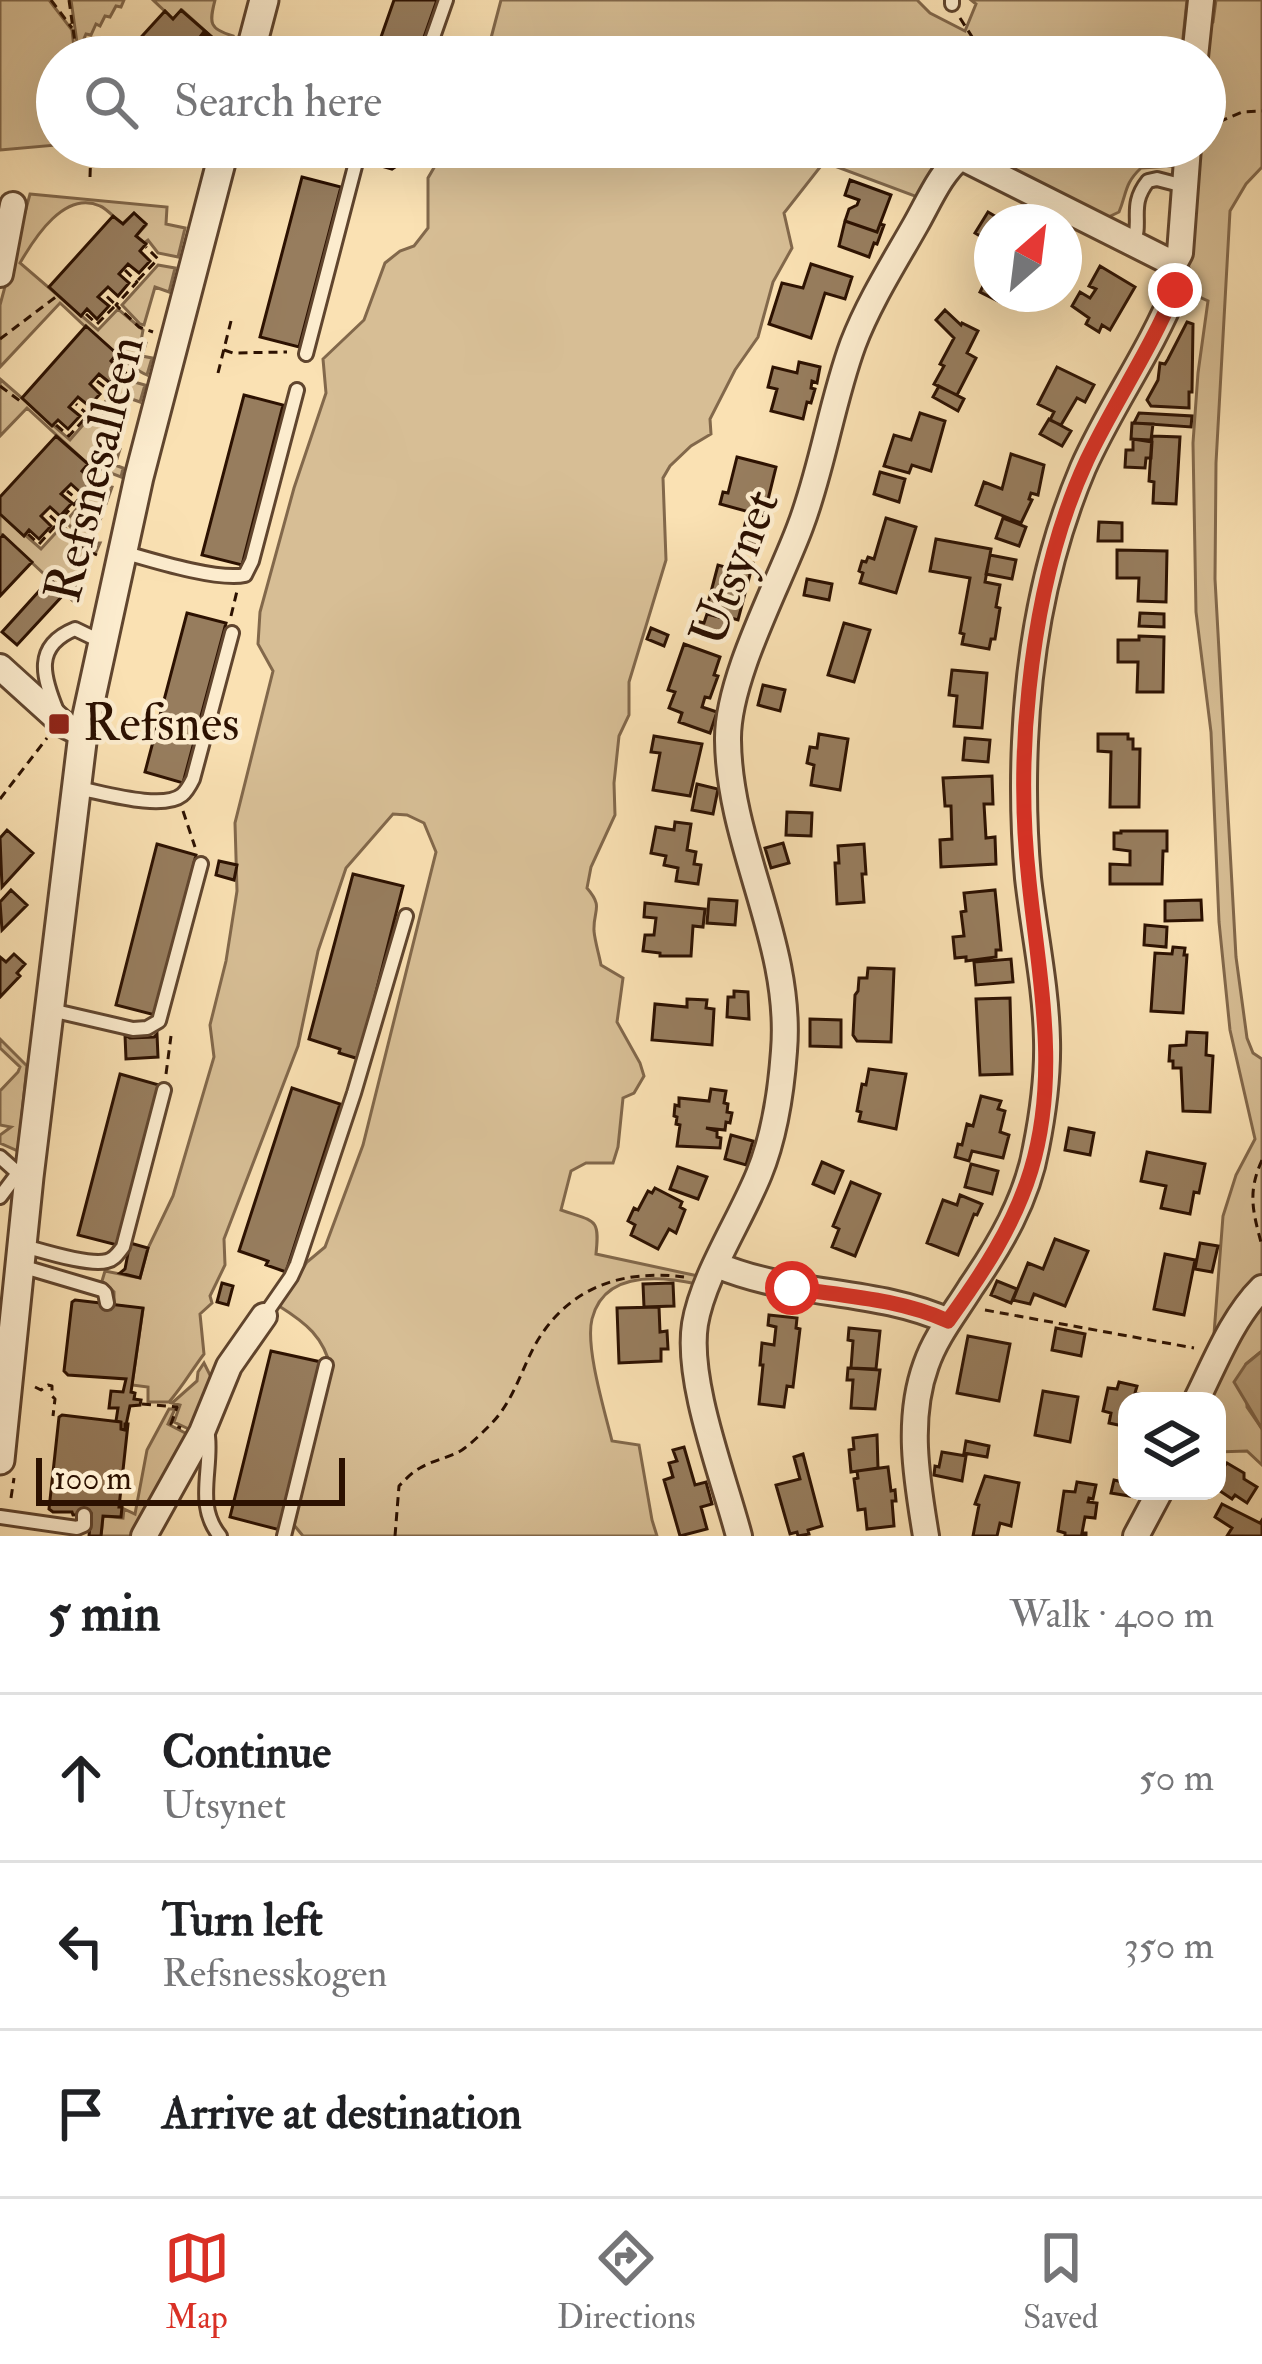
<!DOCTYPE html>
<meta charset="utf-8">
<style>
body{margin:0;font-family:"IM FELL Double Pica",serif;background:#f2f2f2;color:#202124}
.controls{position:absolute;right:36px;bottom:36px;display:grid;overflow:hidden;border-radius:24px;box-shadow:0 12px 48px #0002}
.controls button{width:108px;height:108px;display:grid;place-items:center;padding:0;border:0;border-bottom:3px solid #e0e0e0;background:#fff;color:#202124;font:60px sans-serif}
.compass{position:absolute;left:974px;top:204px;width:108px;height:108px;border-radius:50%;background:#fff;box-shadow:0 12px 48px #0002;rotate:28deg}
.scale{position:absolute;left:36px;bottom:30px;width:309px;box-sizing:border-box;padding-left:12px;border:6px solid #2c1101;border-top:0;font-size:33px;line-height:42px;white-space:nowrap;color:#2c1101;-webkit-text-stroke:9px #fcecce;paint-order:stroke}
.stop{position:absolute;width:36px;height:36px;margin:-27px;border:9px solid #d93025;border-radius:50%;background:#fff}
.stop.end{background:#d93025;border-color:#fff;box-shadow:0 3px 12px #0008}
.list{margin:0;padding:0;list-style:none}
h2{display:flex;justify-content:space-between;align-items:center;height:156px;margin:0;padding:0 48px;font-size:51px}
h2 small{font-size:39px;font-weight:400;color:#757577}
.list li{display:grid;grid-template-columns:78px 1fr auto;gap:36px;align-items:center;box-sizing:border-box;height:168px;padding:0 48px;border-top:3px solid #e0e0e0}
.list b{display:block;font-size:45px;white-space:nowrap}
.list p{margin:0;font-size:39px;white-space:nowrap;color:#757577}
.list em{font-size:39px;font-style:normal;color:#757577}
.icon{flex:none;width:66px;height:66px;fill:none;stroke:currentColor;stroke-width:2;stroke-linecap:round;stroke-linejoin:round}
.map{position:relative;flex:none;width:1262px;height:1536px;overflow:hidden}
.search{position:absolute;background:#fff;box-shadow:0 12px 48px #0002;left:36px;right:36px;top:36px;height:132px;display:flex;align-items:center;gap:30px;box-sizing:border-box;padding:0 42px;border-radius:66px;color:#757577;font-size:45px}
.sheet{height:660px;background:#fff}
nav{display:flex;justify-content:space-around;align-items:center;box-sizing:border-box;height:168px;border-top:3px solid #e0e0e0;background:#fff;font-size:33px;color:#757577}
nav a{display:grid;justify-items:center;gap:6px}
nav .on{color:#d93025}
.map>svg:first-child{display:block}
.green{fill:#d7be95;stroke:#82684b;stroke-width:3}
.water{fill:#b49a76;stroke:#7e6347;stroke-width:3}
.building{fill:#977d5e;stroke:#2c1101;stroke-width:3}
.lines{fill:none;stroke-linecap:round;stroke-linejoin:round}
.service-casing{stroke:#60452e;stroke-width:18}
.minor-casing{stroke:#60452e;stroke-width:30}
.tertiary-casing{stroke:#60452e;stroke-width:33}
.path{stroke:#2c1101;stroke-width:3;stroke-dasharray:9 6;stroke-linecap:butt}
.service{stroke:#fcecce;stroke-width:12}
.minor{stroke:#fcecce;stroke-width:24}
.tertiary{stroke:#fcecce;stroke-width:27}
.route{stroke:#d93025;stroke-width:15}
.poi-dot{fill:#8f2418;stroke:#fcecce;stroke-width:4.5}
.labels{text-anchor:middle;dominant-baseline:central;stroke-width:9;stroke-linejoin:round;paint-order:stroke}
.street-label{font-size:51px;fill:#2c1101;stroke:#fcecce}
.poi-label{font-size:51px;fill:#2c1101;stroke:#fcecce;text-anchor:start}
</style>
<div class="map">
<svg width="1262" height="1536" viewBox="0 0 1262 1536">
<rect width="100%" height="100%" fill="#fae1b3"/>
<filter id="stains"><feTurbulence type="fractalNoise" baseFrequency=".00167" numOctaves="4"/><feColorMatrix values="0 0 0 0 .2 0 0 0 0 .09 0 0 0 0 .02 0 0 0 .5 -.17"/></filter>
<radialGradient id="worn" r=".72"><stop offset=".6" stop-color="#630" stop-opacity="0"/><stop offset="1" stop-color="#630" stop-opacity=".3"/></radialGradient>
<!-- green -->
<path class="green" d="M0 0H49L72 30 75 57H57V145L0 150Z
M71 0H124L121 7 116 6 110 17 105 16 100 26 96 24 91 35 86 34 80 48 90 57H79Z
M153 0H215C209 23 209 29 233 36L227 57H206L207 48 214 39 182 10 173 19Z
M501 0H917L930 13 965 31 976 4 971 0H1187L1181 57H486Z
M1216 0H1262V167L1246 184 1230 211 1216 463 1215 579 1236 957 1247 1038 1253 1053 1262 1059V1351L1246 1364 1247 1407 1262 1429V1465L1247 1451 1217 1452V1401H1201L1213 1347 1223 1216 1236 1175 1255 1139 1230 1030 1219 922 1211 732 1196 612 1193 443 1198 373 1208 301 1186 291 1194 147H1205V29L1213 22Z
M446 147H952L920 198 824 162 784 213 792 248 773 282 758 337 735 370 710 419 711 434 691 446 670 466 663 478 666 560 629 682V715L619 736 614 783 615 815 591 867 587 888C604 908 593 909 594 931 595 942 599 954 601 965L623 978 617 1022 640 1063 644 1076 634 1093 623 1098 618 1147 613 1163H586L571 1171 561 1210C595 1222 600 1217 596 1254L698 1276 697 1284C660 1276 604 1271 592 1319 585 1347 605 1412 612 1441L639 1445 652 1520 657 1536H303L294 1525 331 1369C324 1337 306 1323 279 1306L307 1262 325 1247 363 1145 436 852 424 823 407 815 393 814 346 868 318 951 298 1046 224 1239 225 1265 210 1296 212 1303 200 1314 204 1354C191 1371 183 1386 169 1402H148V1387L132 1385 143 1309 114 1305V1292L102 1281 105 1271 140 1278 148 1248 173 1196 214 1057 210 1025 226 961 237 891 235 823 273 671 258 644 260 612 294 488 326 393 323 359 364 320 385 263 400 251 414 246 428 228V178Z
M961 147H1173L1172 166 1141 168C1124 184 1127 193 1119 212L1102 220Z
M30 194 167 207 166 224 185 228 178 257 158 253 148 240 144 243 136 236 146 225 134 213 122 224C116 219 106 208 100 206 65 190 35 237 20 263L98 330 118 309 143 330 141 341 146 343 142 356 152 358 147 375C122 364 83 324 60 303L0 367V305Z
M158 265 175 268 169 292 155 287 144 325 140 324 122 305Z
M0 379 70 440 89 418 117 433 114 446 120 449 115 465 123 468 121 477 100 469 91 462 88 464 27 408 0 436Z
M127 380 145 385 140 402 126 397 118 428 99 421 94 415 98 410 105 415 112 408 105 402Z
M99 484 112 487 93 540 95 543H100L96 552 86 547 66 521Z
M0 513 41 549 63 525 86 554 73 601 0 533Z
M0 1039 27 1066 18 1151 0 1143V1135L11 1127 0 1125V1091L18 1072 20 1067 0 1048Z
M204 1363 211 1377 193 1431 174 1422 180 1405 172 1403 197 1381 198 1372Z
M169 1409H175L168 1424 191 1436 135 1536H101L103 1516 123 1518 124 1509 135 1514 147 1450Z"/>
<!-- water -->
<path class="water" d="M1262 1351V1429L1234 1382 1246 1364Z"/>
<!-- building -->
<path class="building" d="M394 0H437L417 57H374Z
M181 10 212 37 210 39 203 33 185 57H123L165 11 173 19Z
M171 147H192L188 162 169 157Z
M377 147H400L404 153 401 163 392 169 381 166 375 157Z
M302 177 341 187 299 347 260 337Z
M850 180 891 195 877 232 845 221 849 209 857 205 859 200 845 195Z
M988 212 1005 222H992V294H1006L1004 304 980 292 988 276 982 273 989 261 981 257 988 245 983 242 985 239 975 233Z
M134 213 146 224 136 236 146 244 140 251 150 261 139 273 128 264 119 274 129 283 118 296 108 287 98 297 109 306 97 319 87 309 81 316 49 287 113 216 123 224Z
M845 221 877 232 880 224 884 225 877 244 874 243 869 257 839 246Z
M811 264 852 277 845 299 825 293 811 338 769 324 782 283 803 288Z
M1100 266 1135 287 1110 330 1102 325 1099 332 1086 324 1089 318 1072 306 1080 292 1090 298 1096 289 1089 286Z
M945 310 961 325 962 323 978 331 967 353 976 358 957 395 934 384 944 366 940 364 954 338 936 320Z
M1187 322 1193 324 1192 392H1189V408L1151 406 1147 400 1158 380 1160 363 1165 364 1168 359Z
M86 326 117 354 111 361 121 371 110 383 99 374 90 384 100 394 89 406 78 397 69 407 80 416 68 429 58 420 52 426 22 398Z
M799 362 820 367 817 383 812 381 811 388 815 389 811 403 807 402 803 419 771 411 777 389 768 387 773 367 797 373Z
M1057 367 1094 385 1085 402 1077 398 1061 425 1050 420 1054 412 1038 404Z
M939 386 964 399 958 411 933 397Z
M244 395 283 405 242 565 202 555Z
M920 413 945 421 931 471 912 465 909 473 884 466 894 435 911 440Z
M1139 413 1192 416 1191 427 1134 423Z
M1049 419 1071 431 1062 446 1040 434Z
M1132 423 1153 424 1151 440 1131 439Z
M56 436 88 464 82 471 93 480 81 493 71 484 61 494 72 503 60 516 50 507 41 516 51 526 39 539 29 530 24 536 0 514V497Z
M1152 436 1180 437 1176 504 1153 503 1154 482 1149 481Z
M1133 439 1152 442 1151 458H1146L1145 468 1125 467 1126 450H1133Z
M1011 454 1044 465 1038 495 1031 493 1029 499 1032 500 1021 523 976 505 984 482 1002 489Z
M737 457 776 467 764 516 720 504 723 492 728 493Z
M880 472 905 479 899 502 874 494Z
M886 518 916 527 896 593 860 583 863 573 859 571 862 561 866 562 868 557 874 559Z
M1003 518 1026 527 1019 546 996 538Z
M746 520 768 525 761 551 740 546Z
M1099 522 1122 523V541H1098Z
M3 535 32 562 0 596V538Z
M936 539 991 549 985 582 1000 585 996 607 1000 608 995 639H991L989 649 962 644 964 634 960 633 970 578 930 571Z
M1117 550 1167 551 1166 602 1138 601 1139 578H1117Z
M990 555 1016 560 1012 579 986 574Z
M735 558 753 563 738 620 706 611 718 565 732 569Z
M50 579 65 593 17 645 2 632Z
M807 579 832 584 829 600 804 595Z
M187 613 226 623 183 783 145 772Z
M1140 613 1164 614V627L1139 626Z
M707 614 727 619 721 641 690 632 693 620 704 623Z
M844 623 870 630 854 682 828 675Z
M651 628 668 635 664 646 647 639Z
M1139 636 1164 637 1163 692H1137L1138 662H1118V640H1139Z
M684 644 720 657 714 675 718 676 710 698 705 697 702 707 717 712 710 733 679 722 682 713 669 708 675 692 668 690Z
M952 670 987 673 982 728 954 726 957 696 949 695Z
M763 685 785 690 780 711 758 705Z
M819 734 848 739 840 790 811 785 814 765 807 763 810 747 817 748Z
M1098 734H1128V739H1133V749H1140L1139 807H1110L1111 752 1098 751Z
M654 736 702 744 690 796 653 790 660 753 651 752Z
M965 738 990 740 988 762 963 760Z
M992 776 993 804H984L986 838 995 837 996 864 941 867 940 840 952 839 951 806H945L943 778Z
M697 784 718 789 713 814 692 810Z
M787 812 812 813 811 836 786 835Z
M675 822 691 824 687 850 696 852 694 864 701 865 698 884 676 881 678 868 664 865 666 856 651 853 656 827 674 830Z
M7 830 33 853 2 887 0 838Z
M1121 831H1167V851H1163L1162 884H1110V864L1130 865V851L1114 849V833H1121Z
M783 843 789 863 771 868 765 848Z
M157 844 196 855 155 1015 116 1005Z
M864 844 866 874H862L864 902 837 904 835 863H839L838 846Z
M219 861 237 865 234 880 216 875Z
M353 874 403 886 359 1059 339 1053 340 1049 309 1039Z
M11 890 27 905 2 930 0 902Z
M995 890 1001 950H996V957L966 961V957L955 958 953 937 964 936 961 912 966 911 964 893Z
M709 899 737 901 735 925 707 923Z
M1201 900 1202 920 1165 921V901Z
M645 903 705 909 703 927 693 926 691 956H660V953L643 951 645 935H654L656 918 644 917Z
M1145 925 1167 927 1166 947 1144 945Z
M1173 947 1185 948 1184 955H1187L1183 1013 1151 1011 1155 953 1172 954Z
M14 954 25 964 17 973 20 976 0 997V957L6 962Z
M1011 959 1013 982 976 985 974 962Z
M868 968 894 969 891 1042 857 1041 853 1035 855 995 858 991 859 978H867Z
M734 991 748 992 749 1019 727 1017 728 997H734Z
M1010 998 1012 1074 980 1075 976 999Z
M687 999 707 1000 706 1008 714 1009 712 1045 652 1040 655 1004 687 1007Z
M810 1019 841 1020V1047L810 1046Z
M1187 1032 1207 1033 1206 1055 1213 1056 1210 1112 1183 1111 1181 1068H1173V1061H1169L1170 1046 1186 1045Z
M157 1034 158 1057 126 1059 125 1035 130 1038 154 1037Z
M869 1069 906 1074 896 1129 859 1121 861 1112 857 1111 862 1084 866 1085Z
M120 1074 159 1085 117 1245 78 1235Z
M292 1088 340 1104 286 1272 266 1265 268 1261 239 1251Z
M711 1089 726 1091 724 1103 728 1104 727 1112 732 1113 730 1123 726 1122 725 1130 706 1128 717 1131V1137L721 1138 720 1148 677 1146 680 1125 676 1124 677 1117 674 1116 675 1105 679 1106V1098L709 1101Z
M981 1096 1001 1101 998 1109 1005 1111 1000 1132 1009 1135 1003 1158 972 1151 969 1161 955 1157 958 1144 962 1145 967 1124 973 1126Z
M1069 1128 1094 1133 1090 1155 1065 1150Z
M731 1135 753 1141 746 1165 725 1159Z
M1147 1152 1205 1164 1199 1193 1194 1192 1190 1214 1161 1208 1166 1186 1141 1181Z
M822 1162 843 1171 834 1193 813 1184Z
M971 1164 998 1171 992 1194 965 1187Z
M678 1167 707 1177 698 1199 670 1189Z
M851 1182 880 1194 855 1256 832 1247 839 1229 833 1226Z
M655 1188 682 1202 680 1207 685 1210 676 1233 669 1229 658 1249 631 1235 635 1225 628 1221 634 1208 638 1210 648 1191 652 1193Z
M960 1195 982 1204 977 1215 974 1214 958 1255 927 1243 943 1200 957 1205Z
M1055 1239 1088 1251 1065 1306 1034 1294 1030 1304 1013 1300 1028 1263 1043 1269Z
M130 1243 148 1248 140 1278 120 1273 125 1269Z
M1200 1243 1218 1246 1212 1272 1195 1269Z
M1165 1254 1195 1260 1184 1315 1154 1309Z
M997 1281 1017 1289 1011 1303 991 1295Z
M222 1283 233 1286 228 1305 217 1302Z
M673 1283 674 1306 644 1307 643 1284Z
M75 1300 143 1308 131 1392 135 1393 134 1399 141 1400 140 1405 130 1406 125 1430 121 1429V1422L116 1421 118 1408H109L111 1391 123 1392 126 1379 68 1375 64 1371 72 1302Z
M659 1307 660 1332 667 1331 668 1349H661V1361L619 1363 617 1308Z
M769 1315 797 1318 796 1328 800 1329 793 1387 787 1386 784 1407 759 1404 763 1365H760L762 1343 774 1345 776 1327 768 1325Z
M849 1328 880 1331 876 1369 851 1368 853 1341 848 1340Z
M1056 1328 1085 1334 1081 1356 1052 1350Z
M968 1336 1010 1344 999 1401 957 1393Z
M271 1351 321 1362 280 1530 230 1517Z
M848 1368 880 1370 875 1409 851 1408 853 1380H847Z
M1119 1382 1137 1386 1135 1393 1152 1396 1151 1401H1127V1427L1109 1423 1111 1413 1103 1411 1108 1388 1117 1389Z
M1043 1391 1078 1397 1070 1442 1035 1435Z
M62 1415 121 1422V1429L125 1430V1424H128L119 1507H122L121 1517 103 1516 101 1536H89L91 1514 73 1515 72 1512H53L49 1509 59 1417Z
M877 1435 878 1468 851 1472 849 1450 854 1449 853 1438Z
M966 1441 989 1446 987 1457 964 1453Z
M684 1447 695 1485 706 1482 712 1504 701 1507 707 1529 680 1536 664 1480 673 1477 669 1463 677 1461 673 1450Z
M942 1452 966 1456 962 1481 934 1475 935 1466 939 1467Z
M803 1454 822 1526 808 1530 809 1534 798 1536 797 1532 790 1534 776 1485 800 1479 794 1457Z
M1227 1463 1244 1473V1479L1257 1487 1247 1503 1235 1495 1232 1499 1217 1489V1475Z
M888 1467 891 1491 895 1490 896 1501H892L894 1526 867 1529 865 1509 858 1510 854 1479 858 1478 857 1471Z
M985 1476 1019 1483 1011 1526 1000 1523 997 1536H973L979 1505 975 1504Z
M1114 1480 1127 1483V1491H1142L1141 1498 1111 1493Z
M1077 1482 1096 1485 1093 1499 1089 1498 1088 1502 1097 1503 1095 1518 1085 1517 1082 1533H1086V1536H1065V1533L1058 1531 1064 1491 1075 1492Z
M1222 1504 1260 1523 1262 1520V1536H1227L1232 1528 1215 1517Z"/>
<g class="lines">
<defs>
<path id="service" d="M952 0V4
M426 57 446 0
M1133 245C1143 221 1128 206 1148 181L1157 179 1184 186
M306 354 360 147
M123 552C151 560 218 581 245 575L252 561 297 390
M57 711C43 677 33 646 75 629L102 642
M77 788C101 792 162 811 182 795 187 791 190 785 193 779L232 633
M51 1010 133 1029 147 1028 159 1021 201 864
M0 1157 18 1173 27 1176
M0 1197 18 1173
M24 1246C43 1251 89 1266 107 1261 115 1259 118 1253 123 1247L164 1090
M21 1266 102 1290 105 1293 107 1303
M264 1316 291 1277 297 1264 354 1093 406 916
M202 1432 208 1436C212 1470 195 1506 220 1536
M0 1517 77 1528 84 1525V1515
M284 1536 326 1365"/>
<path id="minor" d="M1195 57 1201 0
M0 274 13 205
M0 667 63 724 83 734
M717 1265C792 1297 875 1288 948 1321
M1196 1401C1215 1363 1232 1318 1262 1288
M144 1536 202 1432 229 1366 264 1316
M739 1536C724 1478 686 1382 695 1324 703 1276 740 1221 759 1174 775 1135 781 1093 784 1051 793 943 729 847 728 740 727 679 778 586 800 527 823 467 831 404 853 344 869 302 894 263 916 224 928 203 942 170 961 157L1174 264
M926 1536C917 1481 906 1420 926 1365 936 1336 955 1313 971 1287 1000 1245 1027 1199 1036 1148 1043 1113 1048 1077 1047 1040 1046 986 1034 932 1028 878 1024 833 1023 787 1025 742 1029 649 1047 553 1083 468 1110 407 1150 352 1175 290L1177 276 1174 264 1180 253 1188 147
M1136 1536 1160 1491"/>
<path id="tertiary" d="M249 57 264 0
M0 1460 29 1177 83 734 139 477 225 147"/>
</defs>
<!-- service casing -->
<use href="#service" class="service-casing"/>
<!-- minor casing -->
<use href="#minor" class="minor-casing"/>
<!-- tertiary casing -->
<use href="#tertiary" class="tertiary-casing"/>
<!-- path -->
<path class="path" d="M51 0 72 28
M69 0 77 57
M960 18 985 57
M201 42 204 46V57
M1205 128 1242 112 1262 111
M90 177 91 147
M125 270 137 282 116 305 139 327 153 332
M138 280 158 259 146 247
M86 314 97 324 116 305 104 294
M0 339 57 296
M224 350 233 353 287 352
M218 373 231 321
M97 381 110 391 88 415 104 426 123 432
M0 386 20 401
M111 390 128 371 116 360
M56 425 69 436 88 415 76 404
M80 498 96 480 86 471
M63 517 78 500 67 491
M61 519 86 550 97 555
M28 534 39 544 58 523 47 513
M231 616 237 591
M0 799 47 738
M183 811 195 847
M166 1074 171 1036
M1262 1160C1247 1193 1253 1212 1262 1246
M985 1310 1194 1348
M35 1387 41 1390 48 1385 52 1386V1396L55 1399 53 1416
M142 1404 177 1407 171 1424 181 1428
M11 1498 14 1478
M395 1536 399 1486C405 1480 412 1472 420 1468 433 1460 449 1458 462 1450 472 1443 482 1433 490 1425 513 1402 520 1373 535 1345 567 1288 621 1269 684 1277"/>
<!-- service -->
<use href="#service" class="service"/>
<!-- minor -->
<use href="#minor" class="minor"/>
<!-- tertiary -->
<use href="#tertiary" class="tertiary"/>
</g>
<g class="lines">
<!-- route -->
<path class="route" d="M792 1288C844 1296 900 1299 948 1321 982 1274 1014 1226 1031 1170 1060 1074 1039 978 1029 881 1022 818 1022 752 1029 689 1037 612 1054 531 1087 460 1114 403 1151 349 1175 290"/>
</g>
<!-- markers -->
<rect class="poi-dot" x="47" y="712" width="24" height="24" rx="6"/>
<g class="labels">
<!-- street labels -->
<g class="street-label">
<text transform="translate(95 469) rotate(-76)">Refsnesalleen</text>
<text transform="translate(735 568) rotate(-69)">Utsynet</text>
</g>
<!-- poi labels -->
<g class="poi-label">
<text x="83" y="724">Refsnes</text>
</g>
</g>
<rect width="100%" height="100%" filter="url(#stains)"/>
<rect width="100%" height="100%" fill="url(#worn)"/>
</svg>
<div class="controls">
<button><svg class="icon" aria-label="layers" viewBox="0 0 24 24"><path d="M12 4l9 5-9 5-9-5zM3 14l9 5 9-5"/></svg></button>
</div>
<svg class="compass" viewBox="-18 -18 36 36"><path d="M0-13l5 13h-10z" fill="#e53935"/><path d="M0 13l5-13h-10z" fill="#757577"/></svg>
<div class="scale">100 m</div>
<div class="stop" style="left:792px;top:1288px"></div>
<div class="stop end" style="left:1175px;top:290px"></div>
<div class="search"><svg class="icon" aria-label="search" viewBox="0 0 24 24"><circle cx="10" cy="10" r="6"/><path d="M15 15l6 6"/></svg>Search here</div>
</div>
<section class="sheet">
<h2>5 min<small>Walk · 400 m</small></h2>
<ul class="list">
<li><svg class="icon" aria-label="ahead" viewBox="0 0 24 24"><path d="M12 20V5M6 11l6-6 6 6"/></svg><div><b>Continue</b><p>Utsynet</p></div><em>50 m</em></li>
<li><svg class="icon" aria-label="left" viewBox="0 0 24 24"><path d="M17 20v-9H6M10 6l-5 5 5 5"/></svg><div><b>Turn left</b><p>Refsnesskogen</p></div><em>350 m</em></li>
<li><svg class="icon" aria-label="arrive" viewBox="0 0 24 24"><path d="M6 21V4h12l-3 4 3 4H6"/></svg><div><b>Arrive at destination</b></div></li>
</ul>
</section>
<nav>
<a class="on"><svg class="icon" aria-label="map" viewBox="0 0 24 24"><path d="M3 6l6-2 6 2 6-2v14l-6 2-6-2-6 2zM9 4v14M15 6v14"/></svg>Map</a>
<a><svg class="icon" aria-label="directions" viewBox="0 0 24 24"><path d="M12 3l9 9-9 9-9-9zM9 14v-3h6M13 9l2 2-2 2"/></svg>Directions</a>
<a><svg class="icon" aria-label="saved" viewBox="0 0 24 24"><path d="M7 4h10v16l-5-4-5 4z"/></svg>Saved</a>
</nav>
